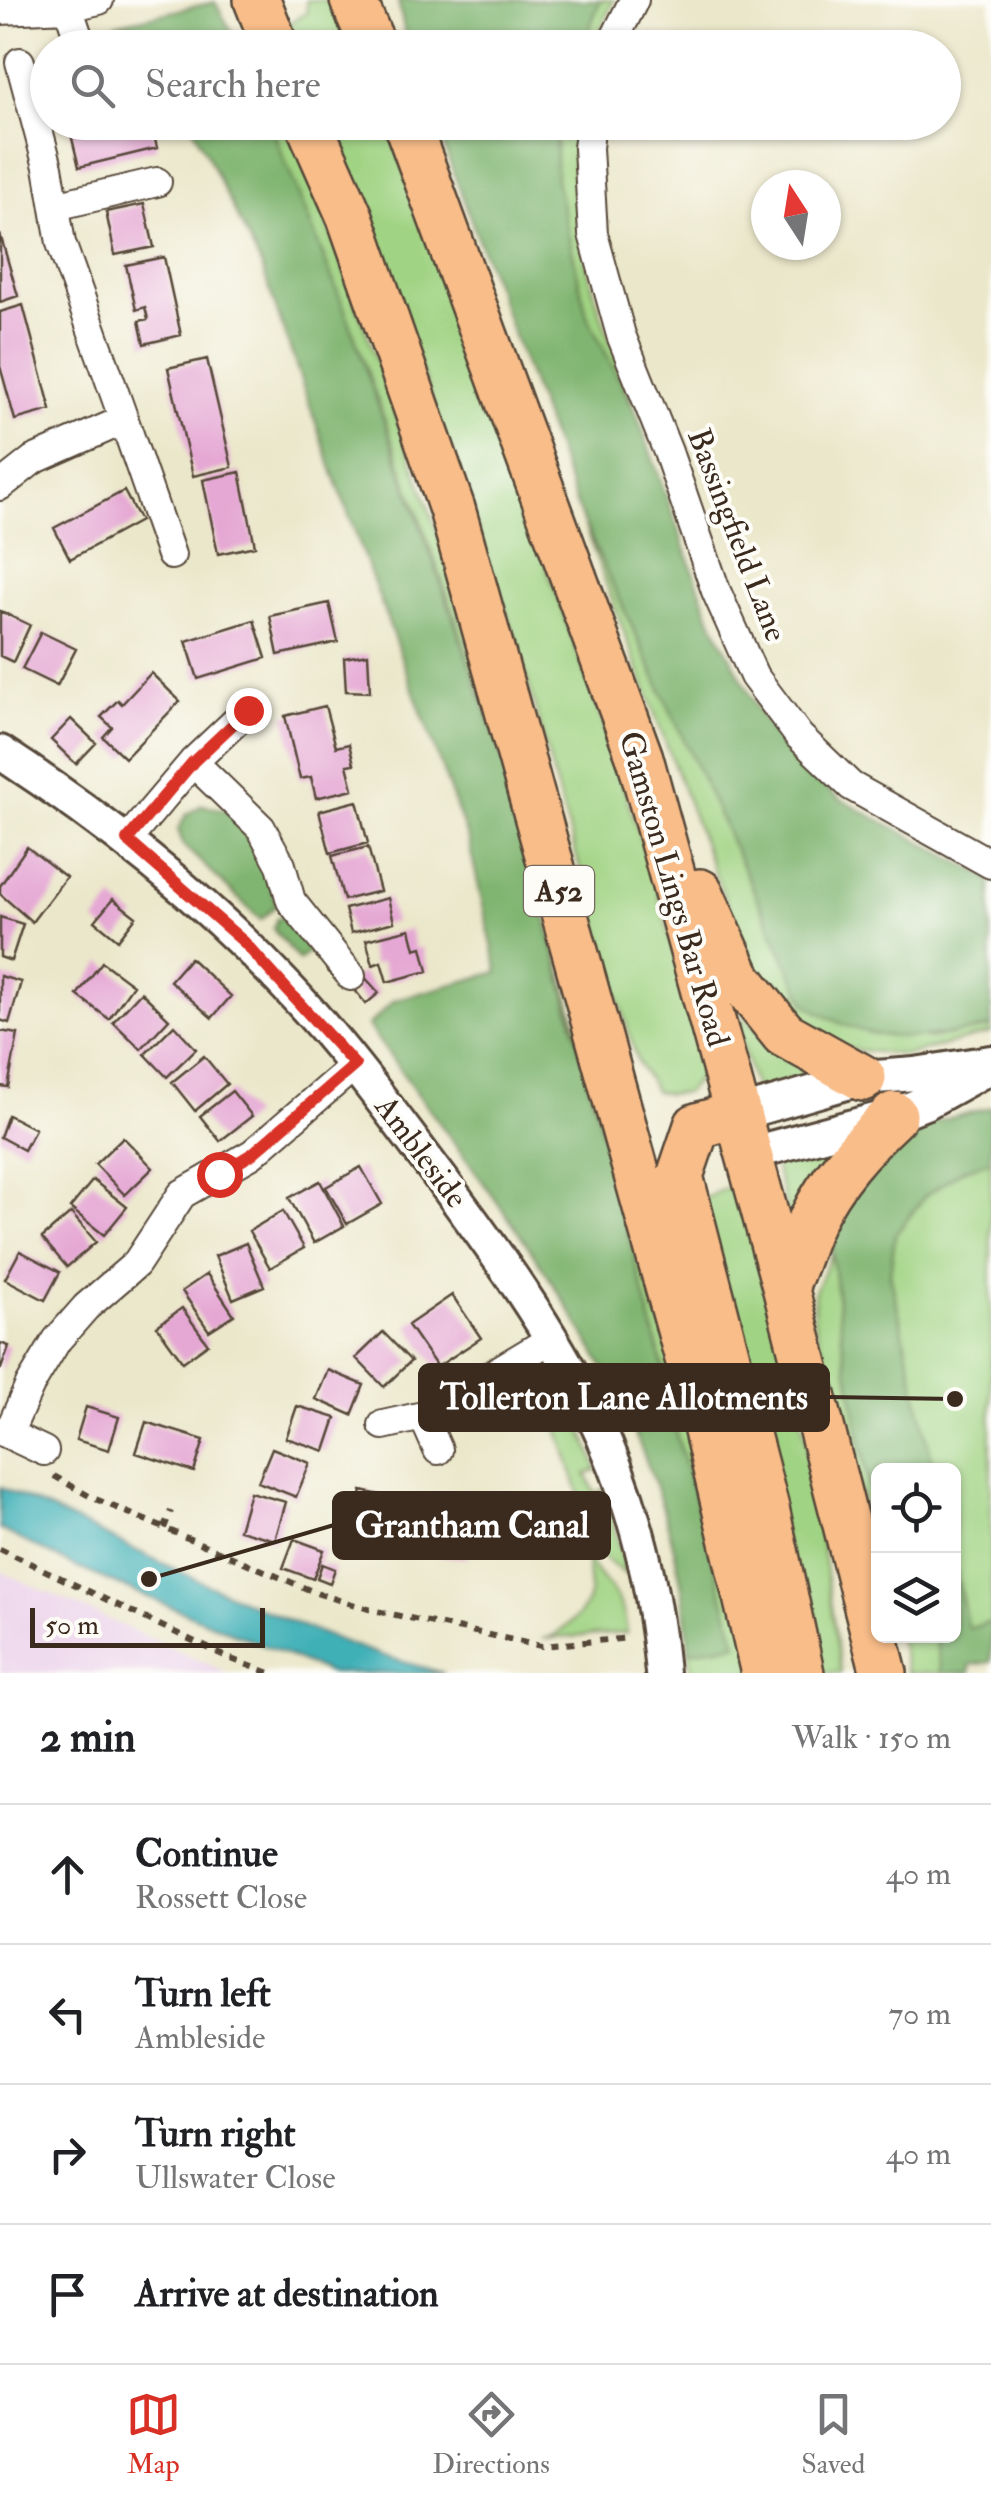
<!DOCTYPE html>
<meta charset="utf-8">
<style>
body{margin:0;font-family:"IM FELL Double Pica",serif;background:#f6f6f6;color:#202124}
.controls{position:absolute;right:30px;bottom:30px;display:grid;overflow:hidden;border-radius:15px;box-shadow:0 2px 8px #0004}
.controls button{width:90px;height:90px;display:grid;place-items:center;padding:0;border:0;border-bottom:2px solid #e0e0e0;background:#fff;color:#202124;font:50px sans-serif}
.compass{position:absolute;left:751px;top:170px;width:90px;height:90px;border-radius:50%;background:#fff;box-shadow:0 2px 8px #0004;rotate:348deg}
.scale{position:absolute;left:30px;bottom:25px;width:235px;box-sizing:border-box;padding-left:10px;border:5px solid #3b2a1e;border-top:0;font-size:28px;line-height:35px;white-space:nowrap;color:#3b2a1e;-webkit-text-stroke:8px #fdfcf7;paint-order:stroke}
.stop{position:absolute;width:30px;height:30px;margin:-22px;border:8px solid #d93025;border-radius:50%;background:#fff}
.stop.end{background:#d93025;border-color:#fff;box-shadow:0 2px 10px #0008}
.list{margin:0;padding:0;list-style:none}
h2{display:flex;justify-content:space-between;align-items:center;height:130px;margin:0;padding:0 40px;font-size:42px}
h2 small{font-size:32px;font-weight:400;color:#757577}
.list li{display:grid;grid-template-columns:65px 1fr auto;gap:30px;align-items:center;box-sizing:border-box;height:140px;padding:0 40px;border-top:2px solid #e0e0e0}
.list b{display:block;font-size:38px;white-space:nowrap}
.list p{margin:0;font-size:32px;white-space:nowrap;color:#757577}
.list em{font-size:32px;font-style:normal;color:#757577}
.icon{flex:none;width:55px;height:55px;fill:none;stroke:currentColor;stroke-width:2;stroke-linecap:round;stroke-linejoin:round}
.map{position:relative;flex:none;width:991px;height:1673px;overflow:hidden}
.search{position:absolute;background:#fff;box-shadow:0 2px 8px #0004;left:30px;right:30px;top:30px;height:110px;display:flex;align-items:center;gap:25px;box-sizing:border-box;padding:0 35px;border-radius:55px;color:#757577;font-size:38px}
.sheet{height:690px;background:#fff}
nav{display:flex;justify-content:space-around;align-items:center;box-sizing:border-box;height:140px;border-top:2px solid #e0e0e0;background:#fff;font-size:28px;color:#757577}
nav a{display:grid;justify-items:center;gap:5px}
nav .on{color:#d93025}
.map>svg:first-child{display:block}
.built{fill:#ebd1eb}
.green{fill:#a0d383;stroke:#6e7e50;stroke-width:2.5}
.forest{fill:#80b571;stroke:#5e7048;stroke-width:2.5}
.water{fill:#3fb0b7;stroke:#3d6d6a;stroke-width:2.5}
.building{fill:#e5a8d4}
.lines{fill:none;stroke-linecap:round;stroke-linejoin:round}
.minor-casing{stroke:#554638;stroke-width:32}
.tertiary-casing{stroke:#554638;stroke-width:38}
.trunk-casing{stroke:#554638;stroke-width:50}
.path{stroke:#554638;stroke-width:6;stroke-dasharray:8 8;stroke-linecap:butt}
.minor{stroke:#fff;stroke-width:28}
.tertiary{stroke:#fff;stroke-width:32}
.trunk{stroke:#f8bd89;stroke-width:45}
.route{stroke:#d93025;stroke-width:12}
.labels{text-anchor:middle;dominant-baseline:central;stroke-width:8;stroke-linejoin:round;paint-order:stroke}
.shield{fill:#fdfcf7;stroke:#75695f;stroke-width:2.5}
.shield-label{font-size:30px;font-weight:bold;fill:#3b2a1e}
.street-label{font-size:32px;fill:#3b2a1e;stroke:#fdfcf7}
.leader{fill:none;stroke:#3b2a1e;stroke-width:4}
.callout-dot{fill:#3b2a1e;stroke:#fdfcf7;stroke-width:4}
.callout{fill:#3b2a1e;stroke:#3b2a1e;stroke-width:4}
.callout-label{font-size:35px;text-anchor:middle;font-weight:bold;fill:#fff}
</style>
<div class="map">
<svg width="991" height="1673" viewBox="0 0 991 1673">
<rect width="100%" height="100%" fill="#fdfcf7"/>
<filter id="ink" filterUnits="userSpaceOnUse"><feTurbulence type="fractalNoise" baseFrequency=".01" numOctaves="2"/><feDisplacementMap in="SourceGraphic" scale="20" xChannelSelector="R" yChannelSelector="G"/><feConvolveMatrix kernelMatrix="1 2 1 2 8 2 1 2 1" color-interpolation-filters="sRGB"/></filter>
<filter id="wash" filterUnits="userSpaceOnUse"><feTurbulence type="fractalNoise" baseFrequency=".0048" numOctaves="4" result="noise"/><feDisplacementMap in="SourceGraphic" scale="40" xChannelSelector="R" yChannelSelector="G"/><feGaussianBlur stdDeviation="2.25" result="paint"/><feColorMatrix in="noise" values="0 0 0 0 0 0 0 0 0 0 0 0 0 0 0 0 0 1.4 0 .05"/><feComposite in="paint" operator="in"/></filter>
<g filter="url(#wash)">
<rect width="100%" height="100%" fill="#ebe7ca"/>
<!-- built -->
<path class="built" d="M0 1571 228 1673H0Z"/>
<!-- green -->
<path class="green" d="M306 0H335L356 47H297L288 23 307 13Z
M600 0H614L592 47H583Z
M270 123H288L305 158 442 545 759 1673H692L689 1651 736 1644 677 1437 667 1383 563 982 459 628 348 318Z
M326 123H387L602 721 658 893 706 1071 685 1093 666 1094 655 1091 638 1063 560 800 519 648 402 316Z
M576 123C562 228 603 318 637 415L587 316 556 180V124Z
M580 514 806 1004 929 1039 991 1027V1033L906 1055 847 1049 811 1032 758 979 713 869Z
M744 1018 811 1075 756 1092 735 1020Z
M849 1141 789 1218 774 1163Z
M991 1161V1622L968 1629 954 1562V1470H934L890 1274 895 1235 925 1196 964 1169Z
M726 1188 744 1197 807 1444 841 1673H817L702 1200Z
M832 1253 842 1338 870 1493 878 1513V1551L844 1438 814 1320V1293Z
M542 1379C569 1401 588 1437 597 1470L586 1474 595 1493 604 1489 627 1575 599 1555Z
M585 1553C601 1587 624 1589 627 1633L542 1639C555 1637 561 1631 571 1622 597 1600 590 1583 585 1553Z
M899 1636H935L941 1673H907Z"/>
<!-- forest -->
<path class="forest" d="M398 0H600L583 47 408 48Z
M215 2 240 47H109L116 24Z
M191 123H270L348 318 508 774 667 1383 677 1437 737 1644 689 1651C677 1409 503 1214 368 1026L394 1000 498 972 468 839 333 472 261 265Z
M435 123H556V180L587 316 637 415 710 617 762 718 781 747 838 798 991 879V1027C919 1041 869 1047 806 1004L580 514Z
M202 805C208 807 220 808 226 811 254 829 269 874 276 905L261 920 184 846 178 830 186 815Z
M289 916 307 935 310 950 299 960 273 929 277 918Z
M991 1107V1161L964 1169 925 1196 895 1235 890 1274 934 1470H878V1513L870 1493 842 1338 832 1253 835 1217 876 1152 923 1125Z
M954 1562 968 1629 991 1622V1662L970 1665V1673H941L935 1636H954Z"/>
<!-- water -->
<path class="water" d="M0 1487C147 1551 287 1634 444 1673H329L76 1567 0 1529Z"/>
<g id="blocks">
<!-- building -->
<path class="building" d="M103 122H151L157 148 79 167 70 130Z
M144 204 154 247 115 255 106 212Z
M0 234 18 296 0 302Z
M164 257 181 335 144 344 139 321 148 319 145 307 136 310 126 265Z
M23 305 51 410 15 420 0 366V312Z
M207 359 232 467 193 476 168 368Z
M240 472 255 546 218 554 203 480Z
M124 491 140 521 70 559 54 528Z
M329 603 338 642 278 655 270 616Z
M0 611 30 625 13 662 0 656Z
M254 620 266 658 198 679 186 641Z
M41 632 76 649 57 686 22 669Z
M368 654 370 692 346 691 344 658Z
M151 673 180 701 125 758 103 737 112 727 101 717 118 700 122 704Z
M325 706 336 747 349 744 354 764 347 765 353 789 316 798 311 777 300 779 285 716Z
M71 719 96 743 76 764 51 740Z
M357 801 368 843 330 853 319 811Z
M27 847 66 877 32 922 0 894V886Z
M368 847 380 891 344 900 332 856Z
M388 898 394 922 351 933 345 909Z
M113 899 136 917 118 940 95 921Z
M0 917 23 924 11 961 0 957Z
M410 929 415 949 422 947 428 971 387 982 381 962 373 965 366 940Z
M190 958 231 996 212 1018 170 981Z
M102 962 133 985 109 1019 77 995Z
M361 973 379 993 366 1004 349 983Z
M0 976 21 982 9 1023 0 1020Z
M141 992 169 1019 141 1049 113 1022Z
M174 1025 196 1049 167 1077 145 1054Z
M0 1031 18 1034 8 1087 0 1086Z
M204 1056 227 1084 195 1111 172 1082Z
M232 1091 252 1116 220 1141 200 1116Z
M8 1115 35 1129 24 1150 0 1137Z
M123 1137 153 1168 125 1195 95 1164Z
M361 1167 382 1204 347 1224 326 1187Z
M93 1180 127 1207 104 1235 70 1208Z
M320 1181 344 1226 314 1243 289 1198Z
M283 1211 304 1248 270 1268 249 1231Z
M71 1213 96 1242 67 1267 42 1238Z
M246 1243 264 1286 233 1299 215 1256Z
M20 1251 60 1272 45 1300 5 1279Z
M207 1274 234 1315 209 1331 182 1291Z
M452 1295 481 1338 437 1367 408 1325Z
M182 1308 208 1344 183 1362 157 1326Z
M383 1332 411 1361 384 1387 356 1358Z
M0 1343 9 1346 1 1369H0Z
M328 1370 364 1385 352 1415 316 1399Z
M297 1406 336 1418 325 1451 286 1438Z
M86 1407 119 1417 109 1450 76 1440Z
M146 1422 204 1440 194 1472 136 1453Z
M272 1448 310 1463 296 1497 258 1482Z
M362 1491 407 1501 397 1546 351 1536Z
M250 1492 286 1502 275 1540 239 1530Z
M419 1510 470 1514 467 1558 416 1554Z
M294 1539 324 1550 313 1579 283 1568Z
M322 1564 335 1569 330 1583 317 1578Z"/>
</g>
</g>
<g filter="url(#ink)">
<use href="#blocks" fill-opacity="0" stroke="#554638" stroke-width="2.5"/>
<g class="lines">
<defs>
<path id="minor" d="M68 7 82 48
M0 10 68 7 99 0
M610 48 634 0
M591 122 588 148 593 234 621 335 668 452 716 591 754 676 799 736 851 786 991 864
M55 206 157 182
M124 420 171 555
M0 486 33 460 124 420 61 243 48 167 20 62
M193 762 261 828 281 865 291 901 351 976
M127 840 193 762 248 710
M423 1416 438 1450
M383 1425 423 1416 553 1338
M0 1431 8 1434 30 1385 57 1340 86 1307 136 1264 182 1194 252 1154 355 1065
M8 1434 44 1451"/>
<path id="tertiary" d="M0 752C104 820 202 896 287 987 343 1046 390 1111 439 1176 560 1338 644 1465 662 1673
M738 1114 863 1078 915 1074 991 1062
M748 1154 894 1115 927 1102 983 1071"/>
<path id="trunk" d="M257 0 276 48
M353 0 374 48
M308 122 350 217 452 509 701 1405 764 1673
M406 122 640 758 785 1286 884 1673
M700 892 738 977 784 1034 863 1078
M738 1114 697 1126 680 1176 766 1508 801 1673
M785 1286C796 1265 801 1242 811 1221 831 1179 861 1146 894 1115"/>
</defs>
<!-- minor casing -->
<use href="#minor" class="minor-casing"/>
<!-- tertiary casing -->
<use href="#tertiary" class="tertiary-casing"/>
<!-- trunk casing -->
<use href="#trunk" class="trunk-casing"/>
<!-- path -->
<path class="path" d="M54 1476 91 1497 319 1594 372 1610 541 1646 630 1638
M164 1528 171 1511
M0 1549 231 1659 270 1673"/>
<!-- minor -->
<use href="#minor" class="minor"/>
<!-- tertiary -->
<use href="#tertiary" class="tertiary"/>
<!-- trunk -->
<use href="#trunk" class="trunk"/>
</g>
</g>
<g class="lines" filter="url(#ink)">
<!-- route -->
<path class="route" d="M219 1174 252 1154 355 1065 244 942 127 840 193 762 248 710"/>
</g>
<g class="labels">
<!-- shield labels -->
<rect class="shield" x="524" y="866" width="70" height="50" rx="8"/>
<g class="shield-label">
<text x="559" y="891">A52</text>
</g>
<!-- street labels -->
<g class="street-label">
<text transform="translate(737 535) rotate(69)">Bassingfield Lane</text>
<text transform="translate(674 889) rotate(74)">Gamston Lings Bar Road</text>
<text transform="translate(421 1152) rotate(53)">Ambleside</text>
</g>
</g>
<!-- callouts -->
<path class="leader" d="M955 1399L828 1397M149 1579L334 1525"/>
<g class="callout-dot">
<circle cx="955" cy="1399" r="10"/>
<circle cx="149" cy="1579" r="10"/>
</g>
<g class="callout">
<rect x="420" y="1365" width="408" height="65" rx="10"/>
<rect x="334" y="1493" width="275" height="65" rx="10"/>
</g>
<g class="callout-label">
<text x="624" y="1409">Tollerton Lane Allotments</text>
<text x="472" y="1537">Grantham Canal</text>
</g>
</svg>
<div class="controls">
<button><svg class="icon" aria-label="locate" viewBox="0 0 24 24"><circle cx="12" cy="12" r="6"/><path d="M12 2v4M12 18v4M2 12h4M18 12h4"/></svg></button>
<button><svg class="icon" aria-label="layers" viewBox="0 0 24 24"><path d="M12 4l9 5-9 5-9-5zM3 14l9 5 9-5"/></svg></button>
</div>
<svg class="compass" viewBox="-18 -18 36 36"><path d="M0-13l5 13h-10z" fill="#e53935"/><path d="M0 13l5-13h-10z" fill="#757577"/></svg>
<div class="scale">50 m</div>
<div class="stop" style="left:219px;top:1174px"></div>
<div class="stop end" style="left:248px;top:710px"></div>
<div class="search"><svg class="icon" aria-label="search" viewBox="0 0 24 24"><circle cx="10" cy="10" r="6"/><path d="M15 15l6 6"/></svg>Search here</div>
</div>
<section class="sheet">
<h2>2 min<small>Walk · 150 m</small></h2>
<ul class="list">
<li><svg class="icon" aria-label="ahead" viewBox="0 0 24 24"><path d="M12 20V5M6 11l6-6 6 6"/></svg><div><b>Continue</b><p>Rossett Close</p></div><em>40 m</em></li>
<li><svg class="icon" aria-label="left" viewBox="0 0 24 24"><path d="M17 20v-9H6M10 6l-5 5 5 5"/></svg><div><b>Turn left</b><p>Ambleside</p></div><em>70 m</em></li>
<li><svg class="icon" aria-label="right" viewBox="0 0 24 24"><path d="M7 20v-9h11M14 6l5 5-5 5"/></svg><div><b>Turn right</b><p>Ullswater Close</p></div><em>40 m</em></li>
<li><svg class="icon" aria-label="arrive" viewBox="0 0 24 24"><path d="M6 21V4h12l-3 4 3 4H6"/></svg><div><b>Arrive at destination</b></div></li>
</ul>
</section>
<nav>
<a class="on"><svg class="icon" aria-label="map" viewBox="0 0 24 24"><path d="M3 6l6-2 6 2 6-2v14l-6 2-6-2-6 2zM9 4v14M15 6v14"/></svg>Map</a>
<a><svg class="icon" aria-label="directions" viewBox="0 0 24 24"><path d="M12 3l9 9-9 9-9-9zM9 14v-3h6M13 9l2 2-2 2"/></svg>Directions</a>
<a><svg class="icon" aria-label="saved" viewBox="0 0 24 24"><path d="M7 4h10v16l-5-4-5 4z"/></svg>Saved</a>
</nav>
